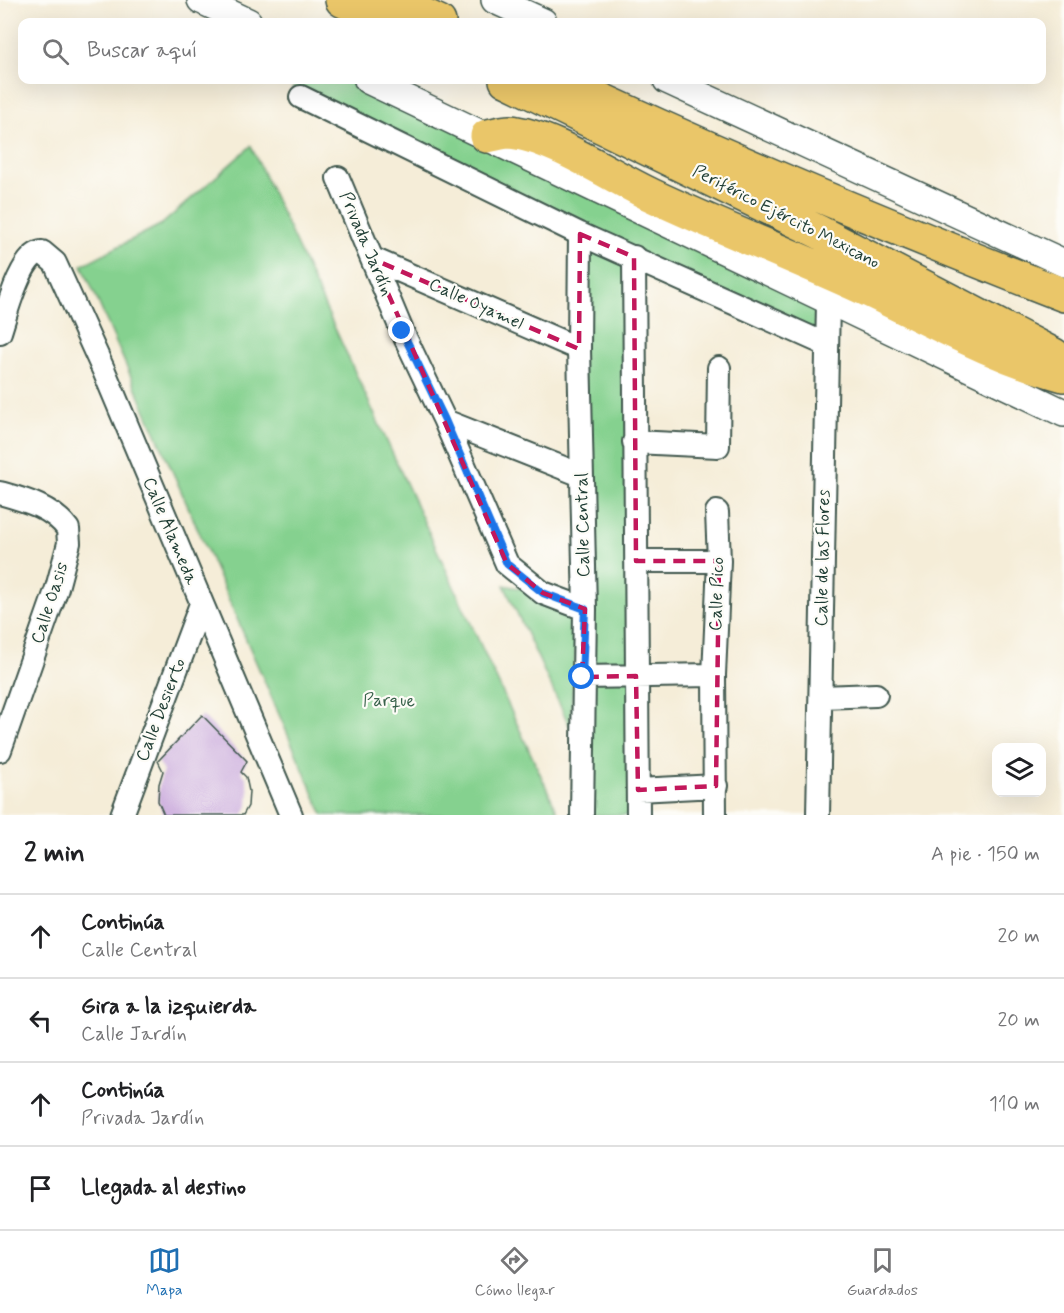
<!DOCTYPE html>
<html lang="es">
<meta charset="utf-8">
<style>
body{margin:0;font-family:Mynerve,sans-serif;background:#f2f2f2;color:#202124}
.controls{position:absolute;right:18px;bottom:18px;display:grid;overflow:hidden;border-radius:12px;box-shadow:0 6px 24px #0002}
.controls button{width:54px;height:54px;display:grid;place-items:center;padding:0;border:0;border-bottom:2px solid #e0e0e0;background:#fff;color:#202124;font:30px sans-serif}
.stop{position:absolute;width:18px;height:18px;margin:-14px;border:4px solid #1a73e8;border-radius:50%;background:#fff}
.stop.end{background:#1a73e8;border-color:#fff;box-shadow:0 2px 6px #0008}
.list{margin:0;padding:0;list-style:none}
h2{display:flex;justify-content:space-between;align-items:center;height:78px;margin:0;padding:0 24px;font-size:26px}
h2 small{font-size:20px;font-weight:400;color:#757577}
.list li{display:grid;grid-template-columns:39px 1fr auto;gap:18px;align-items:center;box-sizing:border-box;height:84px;padding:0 24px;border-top:2px solid #e0e0e0}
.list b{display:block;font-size:22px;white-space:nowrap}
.list p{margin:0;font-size:20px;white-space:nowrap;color:#757577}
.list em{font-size:20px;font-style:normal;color:#757577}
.icon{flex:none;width:33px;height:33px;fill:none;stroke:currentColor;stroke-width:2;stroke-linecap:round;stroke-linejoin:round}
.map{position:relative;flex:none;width:1064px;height:815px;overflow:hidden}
.search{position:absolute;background:#fff;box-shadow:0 6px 24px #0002;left:18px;right:18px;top:18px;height:66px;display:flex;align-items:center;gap:15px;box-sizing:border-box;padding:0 21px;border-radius:12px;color:#757577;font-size:22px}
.sheet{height:414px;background:#fff}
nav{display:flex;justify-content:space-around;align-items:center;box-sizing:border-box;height:84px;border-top:2px solid #e0e0e0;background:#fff;font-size:16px;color:#757577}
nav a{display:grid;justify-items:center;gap:3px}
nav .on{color:#1f6fb2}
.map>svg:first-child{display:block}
.green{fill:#85d18f;stroke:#528762;stroke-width:1.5}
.building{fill:#c7a6db}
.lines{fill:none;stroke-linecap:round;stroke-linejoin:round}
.minor-casing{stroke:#3f574d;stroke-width:26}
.tertiary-casing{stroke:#3f574d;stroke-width:30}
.trunk-casing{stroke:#3f574d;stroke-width:36}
.minor{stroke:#fff;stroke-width:22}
.tertiary{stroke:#fff;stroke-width:27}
.trunk{stroke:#eac669;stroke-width:33}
.route{stroke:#1a73e8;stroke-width:8}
.marked{fill:none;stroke:#c2185b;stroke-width:4.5;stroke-dasharray:12 8;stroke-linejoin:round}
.labels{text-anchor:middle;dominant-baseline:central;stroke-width:4.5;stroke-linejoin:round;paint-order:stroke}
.street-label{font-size:18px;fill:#1f3d34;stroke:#fdfcf7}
.park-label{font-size:18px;fill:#38624b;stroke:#fdfcf7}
</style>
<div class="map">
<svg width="1064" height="815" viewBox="0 0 1064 815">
<rect width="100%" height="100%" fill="#fdfcf7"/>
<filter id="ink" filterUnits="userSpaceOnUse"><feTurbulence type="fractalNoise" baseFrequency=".0167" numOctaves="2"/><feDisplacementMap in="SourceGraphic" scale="12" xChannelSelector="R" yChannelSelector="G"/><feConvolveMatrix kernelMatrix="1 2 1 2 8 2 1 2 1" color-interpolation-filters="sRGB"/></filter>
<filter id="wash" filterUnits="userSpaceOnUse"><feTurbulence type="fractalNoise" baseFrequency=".008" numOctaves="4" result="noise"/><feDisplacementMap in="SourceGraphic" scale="24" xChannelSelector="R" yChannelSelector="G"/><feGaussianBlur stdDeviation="1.35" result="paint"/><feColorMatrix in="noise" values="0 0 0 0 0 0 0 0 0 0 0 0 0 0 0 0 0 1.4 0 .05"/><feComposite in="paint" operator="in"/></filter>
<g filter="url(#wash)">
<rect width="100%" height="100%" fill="#f5edd8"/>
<!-- green -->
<path class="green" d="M298 80H361L819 303 817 332 580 234 292 89Z
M251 146 559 815H323L82 265 162 224Z
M581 236 632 257V673L584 674Z
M504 585 529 590 578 612 570 727Z
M634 679V815H585L584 680Z"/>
<g id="blocks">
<!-- building -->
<path class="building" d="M202 715 247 761 241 772 246 777 249 791 248 806 243 815H164L158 801 159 784 163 771 158 761Z"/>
</g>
</g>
<g filter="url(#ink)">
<use href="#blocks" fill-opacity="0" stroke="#3f574d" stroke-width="1.5"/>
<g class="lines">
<defs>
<path id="minor" d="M301 97 580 234 825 344
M338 178 402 331 445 421 507 564 543 593 585 609
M580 234 579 349 585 609 582 815
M634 257 638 815
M373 259 579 349
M0 332C6 314 21 254 42 252L55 263 104 371 291 815
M445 421 581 475
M634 442 718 446 719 368
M0 493C25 500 52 507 68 529L69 543 57 588 0 750
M636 561H719
M582 677 714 675
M821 697 876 695
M638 790 716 786
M122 815 201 604
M715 815 714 675 719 561 717 512
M818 815 828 302"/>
<path id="tertiary" d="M201 0 248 22
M495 0 543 22
M368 80 1064 413
M667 80 1064 263"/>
<path id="trunk" d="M342 0 388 22
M392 0 439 22
M506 80 819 232 1054 355
M559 80C724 158 893 228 1064 295
M487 136C494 135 502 132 509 132 551 135 612 177 651 195 725 230 802 259 876 294 938 324 997 357 1064 375"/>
</defs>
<!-- minor casing -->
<use href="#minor" class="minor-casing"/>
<!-- tertiary casing -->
<use href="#tertiary" class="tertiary-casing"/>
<!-- trunk casing -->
<use href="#trunk" class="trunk-casing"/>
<!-- minor -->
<use href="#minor" class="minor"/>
<!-- tertiary -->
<use href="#tertiary" class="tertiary"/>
<!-- trunk -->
<use href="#trunk" class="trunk"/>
</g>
</g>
<g class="lines" filter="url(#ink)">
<!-- route -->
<path class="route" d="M402 331 445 420 507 564 543 593 585 609 582 677"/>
</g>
<!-- marked area -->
<path class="marked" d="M580 234 634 257 636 561H719L716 786 638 790 636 676 582 677 585 609 543 593 507 564 373 259 579 349Z"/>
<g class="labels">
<!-- street labels -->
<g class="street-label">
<text transform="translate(786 217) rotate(27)">Periférico Ejército Mexicano</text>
<text transform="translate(366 244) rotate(67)">Privada Jardín</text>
<text transform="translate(476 304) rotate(24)">Calle Oyamel</text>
<text transform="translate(583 525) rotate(-91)">Calle Central</text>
<text transform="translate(170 531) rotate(67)">Calle Alameda</text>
<text transform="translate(823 558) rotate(-89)">Calle de las Flores</text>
<text transform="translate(717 594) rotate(-88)">Calle Pico</text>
<text transform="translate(50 603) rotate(-72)">Calle Oasis</text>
<text transform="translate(161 710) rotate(-69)">Calle Desierto</text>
</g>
<!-- park labels -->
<g class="park-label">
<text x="389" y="701">Parque</text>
</g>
</g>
</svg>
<div class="controls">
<button><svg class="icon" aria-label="layers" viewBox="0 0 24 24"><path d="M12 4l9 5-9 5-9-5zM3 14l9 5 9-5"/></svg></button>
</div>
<div class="stop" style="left:582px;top:677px"></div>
<div class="stop end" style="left:402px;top:331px"></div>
<div class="search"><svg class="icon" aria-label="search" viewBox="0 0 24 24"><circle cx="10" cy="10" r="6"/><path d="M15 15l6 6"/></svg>Buscar aquí</div>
</div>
<section class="sheet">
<h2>2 min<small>A pie · 150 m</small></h2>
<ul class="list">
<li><svg class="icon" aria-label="ahead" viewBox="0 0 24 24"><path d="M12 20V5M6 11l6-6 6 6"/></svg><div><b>Continúa</b><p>Calle Central</p></div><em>20 m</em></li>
<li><svg class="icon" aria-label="left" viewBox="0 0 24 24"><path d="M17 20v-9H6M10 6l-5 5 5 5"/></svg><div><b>Gira a la izquierda</b><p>Calle Jardín</p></div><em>20 m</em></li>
<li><svg class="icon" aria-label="ahead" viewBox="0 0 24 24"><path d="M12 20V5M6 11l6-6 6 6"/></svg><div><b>Continúa</b><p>Privada Jardín</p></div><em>110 m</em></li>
<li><svg class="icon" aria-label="arrive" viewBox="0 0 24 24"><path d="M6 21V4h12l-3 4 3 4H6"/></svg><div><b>Llegada al destino</b></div></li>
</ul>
</section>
<nav>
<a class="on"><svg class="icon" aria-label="map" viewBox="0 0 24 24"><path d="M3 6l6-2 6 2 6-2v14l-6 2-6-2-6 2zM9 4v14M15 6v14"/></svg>Mapa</a>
<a><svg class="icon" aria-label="directions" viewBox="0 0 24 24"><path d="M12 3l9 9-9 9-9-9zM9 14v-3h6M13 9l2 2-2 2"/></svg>Cómo llegar</a>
<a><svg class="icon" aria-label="saved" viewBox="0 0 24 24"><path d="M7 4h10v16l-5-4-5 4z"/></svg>Guardados</a>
</nav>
